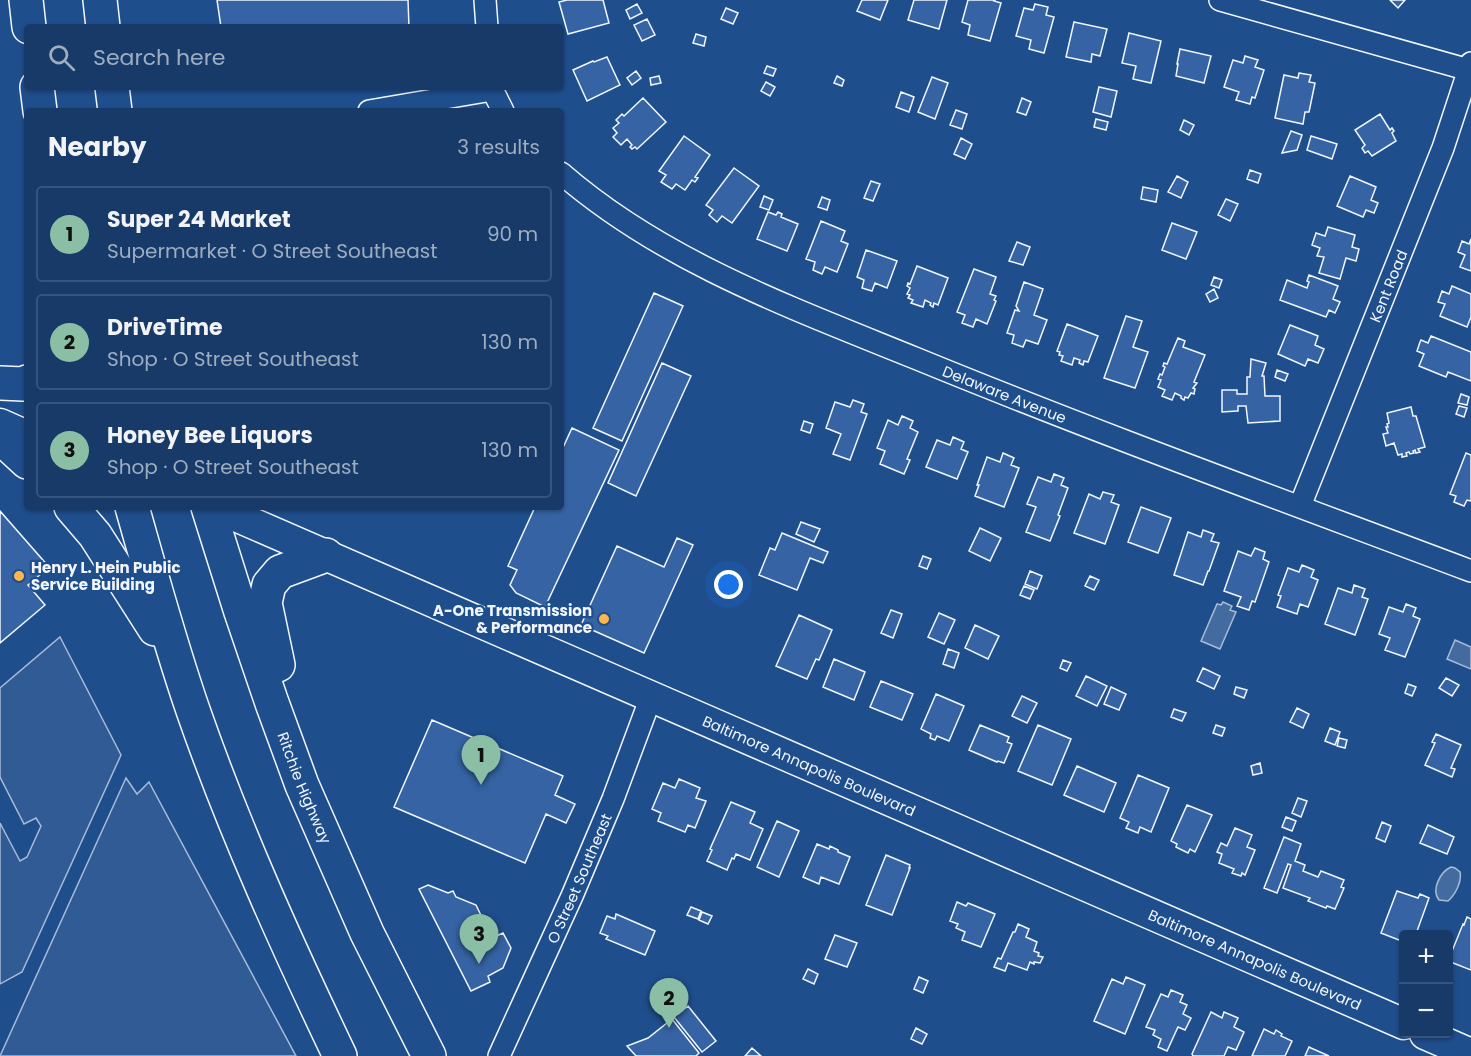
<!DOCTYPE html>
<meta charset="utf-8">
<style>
body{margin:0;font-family:Poppins,sans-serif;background:#244571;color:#f1f3f6}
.controls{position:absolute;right:18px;bottom:18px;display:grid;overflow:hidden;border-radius:6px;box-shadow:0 2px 4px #0004}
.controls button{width:54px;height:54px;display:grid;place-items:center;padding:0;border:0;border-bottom:2px solid #36547d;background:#173a69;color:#f1f3f6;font:30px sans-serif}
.you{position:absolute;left:729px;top:585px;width:21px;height:21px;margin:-15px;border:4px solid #fff;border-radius:50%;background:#1a73e8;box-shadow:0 0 0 9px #1a73e833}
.badge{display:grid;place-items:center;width:39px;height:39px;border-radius:50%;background:#8abfa5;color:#111;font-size:20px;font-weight:700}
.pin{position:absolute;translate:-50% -50px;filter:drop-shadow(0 2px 3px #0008)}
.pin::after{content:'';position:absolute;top:32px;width:21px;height:18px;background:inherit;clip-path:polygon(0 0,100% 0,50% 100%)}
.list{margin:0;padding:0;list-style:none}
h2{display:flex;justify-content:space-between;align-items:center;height:78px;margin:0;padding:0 24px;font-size:26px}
h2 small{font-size:20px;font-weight:400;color:#9eadc0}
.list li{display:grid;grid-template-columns:39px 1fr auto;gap:18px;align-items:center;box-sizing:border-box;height:96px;margin:0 12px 12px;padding:0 12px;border:2px solid #36547d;border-radius:6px}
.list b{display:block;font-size:22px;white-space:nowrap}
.list p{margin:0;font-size:20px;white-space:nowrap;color:#9eadc0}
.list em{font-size:20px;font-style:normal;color:#9eadc0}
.icon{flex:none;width:33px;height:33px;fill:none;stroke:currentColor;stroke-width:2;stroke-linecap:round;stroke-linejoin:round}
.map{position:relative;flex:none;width:1471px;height:1056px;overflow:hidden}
.search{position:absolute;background:#173a69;box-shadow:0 2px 4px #0004;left:24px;top:24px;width:540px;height:66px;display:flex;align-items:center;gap:15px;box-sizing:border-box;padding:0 21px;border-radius:6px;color:#9eadc0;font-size:22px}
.panel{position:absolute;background:#173a69;box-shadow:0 2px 4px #0004;left:24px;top:108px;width:540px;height:402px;border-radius:6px}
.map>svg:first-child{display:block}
.built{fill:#305b95;stroke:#a8bbd7;stroke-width:1.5}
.water{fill:#446ba0;stroke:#a8bbd7;stroke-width:1.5}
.building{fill:#3563a3;stroke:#f2f6ff;stroke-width:1.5}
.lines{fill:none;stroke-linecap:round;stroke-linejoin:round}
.minor-casing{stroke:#f2f6ff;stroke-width:24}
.secondary-casing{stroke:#f2f6ff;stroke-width:33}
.primary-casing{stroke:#f2f6ff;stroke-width:36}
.minor{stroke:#1f4e8c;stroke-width:21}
.secondary{stroke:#1f4e8c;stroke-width:30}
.primary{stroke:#1f4e8c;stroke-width:33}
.poi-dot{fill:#ffb74d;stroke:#1f4e8c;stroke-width:2}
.labels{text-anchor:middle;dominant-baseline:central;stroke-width:4.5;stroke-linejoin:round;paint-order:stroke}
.street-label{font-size:15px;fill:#f2f6ff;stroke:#1f4e8c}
.poi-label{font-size:15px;font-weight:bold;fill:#f2f6ff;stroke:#1f4e8c;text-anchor:start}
</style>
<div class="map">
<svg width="1471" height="1056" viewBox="0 0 1471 1056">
<rect width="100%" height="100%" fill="#1f4e8c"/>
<!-- built -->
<path class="built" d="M60 637 121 755 22 972 0 984V823L20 861 27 857 41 826 36 818 24 824 0 777V688Z
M126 778 137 794 149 782 296 1056H0Z"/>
<!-- water -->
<path class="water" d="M1223 602 1232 606 1230 610 1236 612 1220 649 1201 641 1217 604 1221 605Z
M1455 640 1471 647V669L1447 659Z
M1451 867 1455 868 1460 872C1462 881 1456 894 1448 901L1439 900C1431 890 1440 872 1451 867Z"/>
<!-- building -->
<path class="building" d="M217 0H408L409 27H221Z
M567 0H603L609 23 568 34 559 2Z
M862 0H888L880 20 857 11Z
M914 0H947L939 29 908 20Z
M968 0H995L994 1 1001 3 990 41 968 35 970 25 962 22Z
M1390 0H1405L1398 8Z
M637 4 642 13 630 19 626 10Z
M1035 4 1048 7 1046 15 1054 17 1044 53 1029 49 1031 40 1016 36 1024 8 1033 10Z
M726 8 738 13 733 24 721 19Z
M647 19 655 35 642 41 634 25Z
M1074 22 1107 29 1100 56 1092 54 1091 62 1066 57Z
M1129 33 1161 41 1151 83 1133 79 1136 66 1122 63Z
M696 34 706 37 704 46 693 43Z
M1180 49 1211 56 1204 83 1176 76 1178 64H1177Z
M1245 56 1258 60 1255 67 1264 70 1255 98 1252 97 1250 104 1236 100 1239 92 1224 87 1233 60 1243 63Z
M607 57 620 85 587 101 573 70 593 61 594 62Z
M767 66 776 69 773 76 764 73Z
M636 71 641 78 632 85 627 78Z
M1299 73 1311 75 1309 82 1315 83 1309 112H1305L1303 124 1275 118 1284 75 1298 78Z
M659 76 661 83 651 85 650 78Z
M837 76 844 80 842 86 834 83Z
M932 77 948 83 935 119 918 112Z
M766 82 775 87 770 96 761 91Z
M1099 87 1117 91 1111 117 1093 112Z
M901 92 914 97 909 112 896 107Z
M643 98 666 122 637 149 635 147 632 149 630 147 632 145 627 139 621 145 613 137 617 133 613 128 619 123 616 120 622 114 624 116Z
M1022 98 1031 102 1026 115 1017 112Z
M956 110 967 114 962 129 950 125Z
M1380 114 1390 130 1392 128 1394 131 1392 133 1396 141 1372 156 1368 151 1365 153 1362 148 1365 145 1355 130Z
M1096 119 1108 122 1106 130 1094 127Z
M1184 120 1194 125 1189 135 1180 130Z
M1291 131 1302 135 1297 150 1282 153Z
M684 136 710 155 695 177 698 178 695 182 692 180 685 190 676 184 672 189 661 182 666 175 659 171Z
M1311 136 1337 144 1332 159 1307 150Z
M961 138 972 144 965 159 954 154Z
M734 168 759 186 732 223 722 216 717 222 709 215 713 210 706 205Z
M1250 170 1261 174 1258 183 1247 179Z
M1177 176 1188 182 1181 198 1168 192Z
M1350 176 1376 187 1371 200 1378 203 1374 213 1366 210 1363 217 1337 206Z
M871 181 880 184 873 201 864 198Z
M1143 187 1158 190 1156 202 1141 199Z
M764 196 773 200 769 210 760 207Z
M822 197 830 200 827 210 818 207Z
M1226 199 1238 204 1230 221 1218 215Z
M768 212 776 215 778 212 782 214 781 217 798 224 787 251 757 239Z
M821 221 845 231 841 241 848 244 837 272 825 267 822 274 813 270 815 262 806 259Z
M1172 223 1197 232 1186 259 1162 250Z
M1328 227 1355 235 1352 247 1359 249 1356 261 1346 258 1340 279 1319 273 1324 257 1317 256 1320 248 1312 245 1316 233 1325 236Z
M1471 239V271L1460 267 1465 255 1458 252 1462 241 1469 244Z
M1017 242 1030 247 1023 265 1009 261Z
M866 250 897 261 887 288 875 283 872 291 862 288 864 280 857 277Z
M917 266 948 278 938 305 934 303 933 307 930 305 931 303 925 300 923 307 911 303 913 300 908 298 910 295 907 294 910 288 907 286 908 283 910 284Z
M974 269 996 277 990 294 996 296 994 300 996 301 987 324 976 319 973 327 962 323 965 315 957 312Z
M1309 275 1338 286 1333 299 1340 302 1335 313 1329 310 1326 317 1280 300 1287 280 1307 288 1309 282 1307 281Z
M1214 277 1222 280 1219 288 1211 285Z
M1024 282 1043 289 1034 315 1047 320 1038 344 1026 340 1023 347 1012 343 1014 335 1007 333 1015 310 1019 311 1016 306Z
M1452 286 1471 294V317L1467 327 1440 316 1445 304 1438 302 1442 291 1449 294Z
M1214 289 1218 298 1210 302 1206 294Z
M654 293 683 306 622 441 593 428Z
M1126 316 1142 321 1133 347 1148 352 1135 388 1104 378Z
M1067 324 1098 336 1088 362 1084 361 1083 365 1079 363 1080 360 1074 358 1072 365 1061 361 1063 356 1059 355 1060 352 1057 351Z
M1290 325 1318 336 1315 345 1324 349 1318 363 1308 359 1305 366 1278 354Z
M1431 336 1471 352V381L1448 372 1446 377 1419 366 1424 354 1417 351 1420 342 1421 340 1428 343Z
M1178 338 1185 341 1183 347 1205 355 1194 382 1197 383 1193 388 1195 389 1194 394 1191 393 1188 398 1185 397 1184 400 1181 398V396L1175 393 1172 400 1162 396 1165 390 1158 387 1161 380 1158 379 1160 374 1162 375 1165 367 1163 366 1164 363 1167 364Z
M1251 359 1266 363 1262 376H1264L1265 396H1280V421L1248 423 1246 406H1238V411H1237L1222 412V390H1237V394H1247V377H1250Z
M662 363 691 376 636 496 608 483Z
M1277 370 1288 374 1285 381 1275 377Z
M1461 394 1469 397 1467 405 1458 403Z
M853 400 864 404 861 412 867 414 850 460 833 454 841 434 826 428 835 402 850 407Z
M1459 406 1467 408 1464 417 1456 414Z
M1411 407 1413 416H1416L1425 447 1418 449 1420 452 1416 453 1415 450 1413 451 1414 453 1410 454 1409 452 1406 453 1407 456 1402 457V454L1398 455 1394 443 1386 446 1383 434 1388 433 1386 427H1388L1387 424 1389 423 1387 413Z
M902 416 913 421 910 428 918 432 907 459 910 460 904 474 880 464 885 451 877 448 888 420 898 425Z
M804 421 813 424 810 433 801 430Z
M572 428 619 450 545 607 516 593 510 585 517 570 508 566 535 507H561V452Z
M953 437 964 442 961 449 968 452 957 479 926 467 937 440 950 445Z
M1003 453 1014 458 1011 465 1019 468 1004 507 975 496 979 485H977L987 457 1000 462Z
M1466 453 1471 455V501L1467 500 1464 506 1454 502 1456 496 1450 494Z
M1054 474 1064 478 1061 485 1068 488 1058 515 1060 516 1050 541 1026 532 1036 507 1027 504 1038 477 1051 482Z
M1103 492 1114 495 1111 502 1119 505 1105 544 1074 533 1089 494 1100 499Z
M1141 507 1171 518 1158 553 1128 542Z
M0 511 49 567 28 585 45 605 0 643Z
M801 522 820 529 814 542 796 534Z
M980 528 1001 538 990 561 969 551Z
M1203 530 1214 534 1211 541 1219 543 1209 571H1208L1203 585 1174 575 1188 532 1201 537Z
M782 533 828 552 823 563 810 558 797 590 759 575 770 548 775 550Z
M677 538 693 545 644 653 581 625 617 546 664 567Z
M1255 548 1265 552 1263 559 1269 562 1255 602 1252 601 1249 610 1237 606 1241 597 1224 591 1238 551 1251 556Z
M923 556 931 559 927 569 919 566Z
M1302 565 1314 570 1311 577 1318 580 1308 607 1300 604 1297 614 1277 607 1281 596 1278 595 1288 568 1299 572Z
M1030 571 1042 576 1037 589 1025 584Z
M1090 576 1099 580 1094 590 1085 586Z
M1354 585 1365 589 1362 597 1368 599 1355 635 1325 624 1338 588 1352 593Z
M1024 586 1034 590 1030 599 1020 595Z
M1406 604 1416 608 1413 616 1420 619 1405 657 1385 650 1390 638 1379 634 1389 607 1403 612Z
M891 610 902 614 893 638 881 633Z
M939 613 955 620 944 644 928 637Z
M799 615 832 630 819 660 816 659 807 679 776 666Z
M975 625 999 636 988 659 965 648Z
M948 649 959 653 954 668 943 664Z
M834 659 865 672 854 700 823 687Z
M1063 660 1071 663 1067 671 1060 668Z
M1203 668 1220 676 1214 689 1197 681Z
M1086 676 1107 686 1097 706 1076 696Z
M1446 678 1459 685 1452 696 1439 688Z
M881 681 913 694 902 720 870 707Z
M1408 684 1416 687 1412 696 1405 693Z
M1111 687 1126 694 1119 710 1104 704Z
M1236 687 1247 690 1244 698 1234 694Z
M936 694 964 706 949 741 937 736 935 740 930 738 931 734 921 729Z
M1022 696 1037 703 1027 723 1012 716Z
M1297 708 1309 714 1303 728 1290 722Z
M1174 709 1186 713 1182 721 1171 717Z
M432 720 563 776 555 795 575 804 566 823 546 814 525 863 394 807Z
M980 725 1009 737 1007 742 1012 744 1004 763 998 761 997 762 969 750Z
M1038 725 1071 739 1052 785 1018 771Z
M1216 725 1225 728 1222 736 1213 733Z
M1330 728 1340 732 1335 745 1325 741Z
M1436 734 1461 745 1451 768 1455 769 1452 777 1425 765 1435 743 1432 742Z
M1339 738 1347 740 1345 748 1337 746Z
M1260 763 1262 773 1253 775 1251 766Z
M1077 766 1116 783 1104 812 1064 795Z
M1138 775 1169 788 1151 832 1140 827 1138 833 1126 828 1129 822 1120 818Z
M679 779 700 788 696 798 706 801 695 828 688 825 685 832 658 821 661 813 652 809 663 783 675 788Z
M1298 798 1307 801 1301 817 1292 813Z
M731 802 755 812 750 823 763 829 750 860 736 854 734 859 732 858 727 870 707 861 712 850 710 849Z
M1187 805 1212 815 1195 852 1190 849 1188 853 1176 847 1177 844 1171 841Z
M1286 817 1296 821 1292 831 1282 827Z
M777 821 799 831 779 877 757 867Z
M1382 822 1391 826 1385 842 1376 838Z
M1428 825 1454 837 1447 854 1420 843Z
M1235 828 1252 835 1247 847 1255 850 1245 875 1242 873 1241 876 1232 873 1234 869 1219 863 1222 854 1217 852 1221 843 1227 846Z
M1284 837 1301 844 1295 861 1305 865 1303 871 1318 877 1321 871 1344 880 1341 887 1344 888 1335 909 1327 906 1326 908 1308 901 1310 898 1283 888 1291 865 1288 864 1277 893 1264 888Z
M817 844 829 849 830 846 838 850V852L850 857 839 884 821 877 819 884 803 877Z
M886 855 910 865 909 868H910L892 915 866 905Z
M428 885 448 893 453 891 456 897 476 905 492 938 503 933 511 948 503 968 488 976 490 982 471 991 419 889Z
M1397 891 1418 898 1420 894 1429 898 1416 934H1404V942L1381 933Z
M957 902 966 906 968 903 995 914 981 947 962 940 965 932 956 928 958 924 950 921Z
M691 907 701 911 698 919 687 915Z
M702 912 712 916 708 924 699 920Z
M616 914 655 931 645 955 606 939 608 936 600 933 607 916 615 919Z
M1467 917 1471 919V970L1448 961 1463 924 1464 925Z
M1018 924 1029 929 1026 937 1037 942 1034 951 1039 953 1038 956 1043 957 1040 963 1034 962V964L1030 962 1027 970 1008 963 1005 971 994 967 998 958 1001 959 1013 932H1015Z
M835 935 857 943 847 967 825 959Z
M808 969 818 974 814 984 803 979Z
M919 977 928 981 923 993 914 989Z
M1126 977 1145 985 1125 1034 1094 1021 1112 979 1123 984Z
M1171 990 1183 995 1180 1002 1187 1005 1183 1014 1191 1018 1185 1030 1178 1027 1167 1051 1158 1047 1161 1039 1153 1035 1155 1030 1146 1027 1161 994 1168 997Z
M688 1006 716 1041 702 1052 674 1017Z
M1211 1012 1222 1018 1224 1012 1238 1018 1234 1027 1244 1032 1236 1050 1228 1047 1224 1056H1193L1192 1054Z
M672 1019 699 1053 696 1056H636L627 1046 648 1038Z
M916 1028 927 1034 922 1044 911 1039Z
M1264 1029 1274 1034 1276 1030 1282 1034 1281 1036 1292 1041 1285 1056H1252Z
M1309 1047 1311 1048 1329 1056H1305Z
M752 1048 761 1056H745Z"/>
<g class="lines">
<defs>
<g id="minor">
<path d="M485 0 487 27"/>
<path d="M1220 0 1469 70"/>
<path d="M491 87 503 111"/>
<path d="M369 111 492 90"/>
<path id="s1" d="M561 173C662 261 792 308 915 358 1098 433 1285 501 1471 571"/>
<path id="s2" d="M1300 506 1443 148 1471 63"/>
<path id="s3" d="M499 1056 572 896 613 799 651 697"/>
</g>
<g id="secondary">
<path d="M0 424 27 436"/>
<path id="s4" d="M215 507 1404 1024"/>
<path d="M1425 1034 1471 1054"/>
</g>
<g id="primary">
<path d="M26 0 29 27"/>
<path d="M100 0 103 27"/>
<path d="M37 87 40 111"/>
<path d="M112 87 115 111"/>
<path d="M0 383 23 384 27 382"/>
<path d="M0 437 27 462"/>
<path d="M71 507 95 535 155 629"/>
<path d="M132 507C152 577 171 648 195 716 236 833 287 945 340 1056"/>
<path id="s5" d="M208 507 241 612 272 703 302 785 367 933 429 1056"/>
<path d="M278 665 265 603 269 585 280 572 326 555"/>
</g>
</defs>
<!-- minor casing -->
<use href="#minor" class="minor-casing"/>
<!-- secondary casing -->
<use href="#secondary" class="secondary-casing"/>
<!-- primary casing -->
<use href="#primary" class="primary-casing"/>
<!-- minor -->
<use href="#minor" class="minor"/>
<!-- secondary -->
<use href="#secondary" class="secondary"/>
<!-- primary -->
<use href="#primary" class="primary"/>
</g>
<!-- markers -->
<g class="poi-dot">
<circle cx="19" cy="576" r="6"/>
<circle cx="604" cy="619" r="6"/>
</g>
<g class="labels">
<!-- street labels -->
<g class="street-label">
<text stroke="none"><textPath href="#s2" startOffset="237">Kent Road</textPath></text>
<text stroke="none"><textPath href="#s1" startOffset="498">Delaware Avenue</textPath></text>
<text stroke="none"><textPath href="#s4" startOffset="648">Baltimore Annapolis Boulevard</textPath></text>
<text stroke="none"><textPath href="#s5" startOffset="297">Ritchie Highway</textPath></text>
<text stroke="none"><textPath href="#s3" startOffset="195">O Street Southeast</textPath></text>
<text stroke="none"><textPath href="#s4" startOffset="1134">Baltimore Annapolis Boulevard</textPath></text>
</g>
<!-- poi labels -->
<g class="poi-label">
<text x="31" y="567">Henry L. Hein Public<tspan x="31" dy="17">Service Building</tspan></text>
<text x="592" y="610" text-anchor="end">A-One Transmission<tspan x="592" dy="17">&amp; Performance</tspan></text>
</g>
</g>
</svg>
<div class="controls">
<button>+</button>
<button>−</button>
</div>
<div class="you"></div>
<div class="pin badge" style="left:481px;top:785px">1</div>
<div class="pin badge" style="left:669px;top:1028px">2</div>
<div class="pin badge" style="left:479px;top:964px">3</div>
<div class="search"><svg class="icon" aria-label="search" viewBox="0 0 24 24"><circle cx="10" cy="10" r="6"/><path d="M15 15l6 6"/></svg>Search here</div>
<section class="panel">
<h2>Nearby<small>3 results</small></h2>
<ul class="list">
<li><span class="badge">1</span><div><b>Super 24 Market</b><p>Supermarket · O Street Southeast</p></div><em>90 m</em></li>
<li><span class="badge">2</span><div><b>DriveTime</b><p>Shop · O Street Southeast</p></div><em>130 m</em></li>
<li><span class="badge">3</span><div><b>Honey Bee Liquors</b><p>Shop · O Street Southeast</p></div><em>130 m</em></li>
</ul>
</section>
</div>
